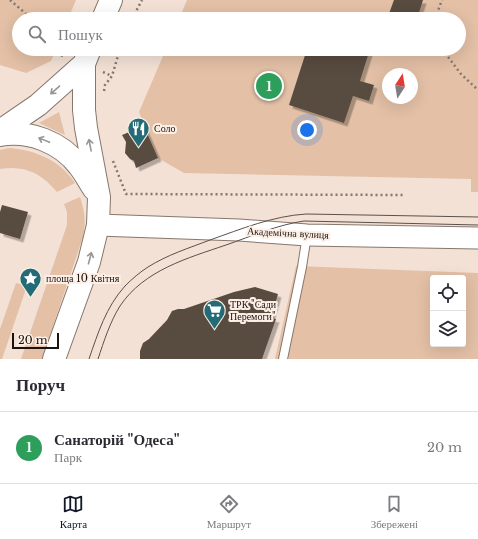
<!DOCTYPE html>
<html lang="uk">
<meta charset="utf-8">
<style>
body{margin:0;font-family:"Libre Baskerville",serif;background:#f2f2f3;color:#2b2b33}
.controls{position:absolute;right:12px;bottom:12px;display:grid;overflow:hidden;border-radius:4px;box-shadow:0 4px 16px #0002}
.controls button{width:36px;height:36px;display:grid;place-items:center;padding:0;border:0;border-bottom:1px solid #e1e1e2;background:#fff;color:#2b2b33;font:20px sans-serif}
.compass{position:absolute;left:382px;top:68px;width:36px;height:36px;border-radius:50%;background:#fff;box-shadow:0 4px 16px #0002;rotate:12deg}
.scale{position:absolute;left:12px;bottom:10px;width:47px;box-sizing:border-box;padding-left:4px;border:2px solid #19130f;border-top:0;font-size:11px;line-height:14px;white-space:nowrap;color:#19130f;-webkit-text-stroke:3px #fdefe5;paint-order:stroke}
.you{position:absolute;left:307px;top:130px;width:14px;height:14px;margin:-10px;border:3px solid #fff;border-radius:50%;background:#1a73e8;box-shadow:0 0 0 6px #1a73e833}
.badge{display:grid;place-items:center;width:26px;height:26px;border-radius:50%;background:#111827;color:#fff;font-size:13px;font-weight:700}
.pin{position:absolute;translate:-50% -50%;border:2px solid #fff;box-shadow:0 1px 4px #0006}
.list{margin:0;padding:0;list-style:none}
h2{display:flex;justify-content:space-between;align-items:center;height:52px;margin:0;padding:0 16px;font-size:17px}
h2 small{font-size:13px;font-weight:400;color:#7c7c81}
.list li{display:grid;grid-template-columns:26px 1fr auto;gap:12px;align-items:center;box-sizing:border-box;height:72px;padding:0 16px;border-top:1px solid #e1e1e2}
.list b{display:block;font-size:15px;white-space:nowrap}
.list p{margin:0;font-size:13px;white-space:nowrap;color:#7c7c81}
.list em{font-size:13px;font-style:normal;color:#7c7c81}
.icon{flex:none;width:22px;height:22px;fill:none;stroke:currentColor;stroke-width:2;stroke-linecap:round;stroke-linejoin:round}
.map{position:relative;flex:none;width:478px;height:359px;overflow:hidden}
.search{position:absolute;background:#fff;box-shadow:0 4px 16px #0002;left:12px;right:12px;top:12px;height:44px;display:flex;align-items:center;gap:10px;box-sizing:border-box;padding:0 14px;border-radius:22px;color:#7c7c81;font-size:15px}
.sheet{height:124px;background:#fff}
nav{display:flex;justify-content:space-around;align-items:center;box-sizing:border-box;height:56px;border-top:1px solid #e1e1e2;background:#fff;font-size:11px;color:#7c7c81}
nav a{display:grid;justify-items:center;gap:2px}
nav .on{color:#111827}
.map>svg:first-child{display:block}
.green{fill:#e3c0a6;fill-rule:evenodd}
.building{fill:#594b41;filter:url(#shadow)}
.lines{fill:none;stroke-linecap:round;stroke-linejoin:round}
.service-casing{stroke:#87776c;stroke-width:10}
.tertiary-casing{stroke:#87776c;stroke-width:23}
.secondary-casing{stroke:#87776c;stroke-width:24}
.path{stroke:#837870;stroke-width:2.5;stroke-dasharray:2 3;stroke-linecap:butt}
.service{stroke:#fff;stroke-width:8}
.tertiary{stroke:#fff;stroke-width:21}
.secondary{stroke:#fff;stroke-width:22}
.tram{stroke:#5b514b;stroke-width:1}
.oneway{stroke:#989593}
.labels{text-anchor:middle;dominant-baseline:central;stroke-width:4;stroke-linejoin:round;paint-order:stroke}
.poi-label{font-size:10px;fill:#19130f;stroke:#fdefe5;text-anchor:start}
.street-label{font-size:10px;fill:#19130f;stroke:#fdefe5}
</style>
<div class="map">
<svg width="478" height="359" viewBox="0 0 478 359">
<defs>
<filter id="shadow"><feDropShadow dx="3.5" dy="3.5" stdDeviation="0" flood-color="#0004"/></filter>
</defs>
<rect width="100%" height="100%" fill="#f3e1d5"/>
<!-- green -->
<path class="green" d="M0 0H76L68 19H19V49H56L51 61 26 73 0 65Z
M187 0H478V192H471V179L184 173 158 158 139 112 166 49H459V19H179ZM388 74H412V98H388Z
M59 112 65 135 39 123Z
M9 148C35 150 60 160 75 183L57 192C41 173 25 165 0 169V150Z
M80 197C85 212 86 221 83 237L42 359H21L67 225V212L64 204Z
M296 266 478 273V359H275ZM433 278H463V344H433Z
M16 283 27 286 2 359H0V329Z"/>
<!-- building -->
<path class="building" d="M394 0H423L417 19H387Z
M307 49H370L360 81 374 85 369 101 353 96 344 123 289 105Z
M144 126 158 158 136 168 134 161 130 159 125 153 126 142 122 135Z
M2 205 28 212 20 239 0 233V212Z
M255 287 278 294 271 318 276 319 262 359H140V351L143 343 149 339 167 320 172 311 178 309H184L234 292Z"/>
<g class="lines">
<defs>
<path id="service" d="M283 359 302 267 307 235"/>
<path id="tertiary" d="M98 225 239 230 307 235 478 238"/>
<path id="secondary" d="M103 19 111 0
M0 131 38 105 84 64
M0 135C29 130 61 142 79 166 85 173 89 182 94 189
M54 359 89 262 98 225 99 197 86 128 84 110V64L90 49"/>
</defs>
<!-- service casing -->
<use href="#service" class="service-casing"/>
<!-- tertiary casing -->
<use href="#tertiary" class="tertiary-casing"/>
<!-- secondary casing -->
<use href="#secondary" class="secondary-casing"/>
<!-- path -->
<path class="path" d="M10 0 32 19
M132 19 142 0
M435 19 442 0
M442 49 461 74 478 90
M52 51 65 57
M103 72 112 76
M104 91 105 85 112 76 120 49
M113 161 126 194 404 195"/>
<!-- service -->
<use href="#service" class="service"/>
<!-- tertiary -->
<use href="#tertiary" class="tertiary"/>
<!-- secondary -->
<use href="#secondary" class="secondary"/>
<!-- tram -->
<path class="tram" d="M89 359C98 333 106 307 125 286 132 279 140 272 148 267 167 255 189 248 210 240 241 229 273 216 306 214L478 217
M98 359C104 341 110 322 120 306 144 270 188 258 226 245 252 236 277 225 304 221L478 225"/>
</g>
<!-- one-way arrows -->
<defs><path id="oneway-shaft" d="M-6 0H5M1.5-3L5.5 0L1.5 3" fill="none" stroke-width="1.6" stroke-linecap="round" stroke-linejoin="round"/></defs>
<g class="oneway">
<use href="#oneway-shaft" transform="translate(55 90) rotate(139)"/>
<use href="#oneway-shaft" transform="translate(44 140) rotate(-158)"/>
<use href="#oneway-shaft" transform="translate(90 145) rotate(-101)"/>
<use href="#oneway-shaft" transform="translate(90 258) rotate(-75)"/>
</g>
<!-- icons -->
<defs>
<symbol id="restaurant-pin" viewBox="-11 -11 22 30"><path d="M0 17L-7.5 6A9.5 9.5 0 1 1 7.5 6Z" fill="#236c77" stroke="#fdefe5"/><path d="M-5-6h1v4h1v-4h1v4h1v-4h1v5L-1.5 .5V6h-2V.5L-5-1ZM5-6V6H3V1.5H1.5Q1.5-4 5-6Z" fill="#fff"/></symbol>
<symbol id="sight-pin" viewBox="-11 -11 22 30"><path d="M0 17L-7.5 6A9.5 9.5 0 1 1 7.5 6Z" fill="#236c77" stroke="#fdefe5"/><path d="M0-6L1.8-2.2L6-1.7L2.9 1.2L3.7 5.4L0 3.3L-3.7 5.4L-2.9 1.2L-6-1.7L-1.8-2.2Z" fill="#fff"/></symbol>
<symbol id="supermarket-pin" viewBox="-11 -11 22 30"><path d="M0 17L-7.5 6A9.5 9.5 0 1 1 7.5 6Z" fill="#236c77" stroke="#fdefe5"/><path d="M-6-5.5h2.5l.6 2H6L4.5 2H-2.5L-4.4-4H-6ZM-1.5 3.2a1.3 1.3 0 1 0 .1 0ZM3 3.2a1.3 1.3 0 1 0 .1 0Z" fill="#fff"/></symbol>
</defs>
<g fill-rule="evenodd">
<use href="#restaurant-pin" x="126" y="116" width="25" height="34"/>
<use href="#sight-pin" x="18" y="266" width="25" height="34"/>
<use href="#supermarket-pin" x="202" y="298" width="25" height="34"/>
</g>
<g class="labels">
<!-- poi labels -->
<g class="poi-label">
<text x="154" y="128">Соло</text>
<text x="46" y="278">площа 10 Квітня</text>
<text x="230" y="304">ТРК "Сади<tspan x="230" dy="12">Перемоги"</tspan></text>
</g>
<!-- street labels -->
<g class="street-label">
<text transform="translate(288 233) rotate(3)">Академічна вулиця</text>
</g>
</g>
</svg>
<div class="controls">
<button><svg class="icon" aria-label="locate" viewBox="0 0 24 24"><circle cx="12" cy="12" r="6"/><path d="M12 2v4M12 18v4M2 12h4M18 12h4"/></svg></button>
<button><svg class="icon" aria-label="layers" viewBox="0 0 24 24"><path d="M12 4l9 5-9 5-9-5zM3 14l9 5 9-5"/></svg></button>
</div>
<svg class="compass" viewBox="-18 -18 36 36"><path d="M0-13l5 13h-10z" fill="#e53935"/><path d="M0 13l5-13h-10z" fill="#7c7c81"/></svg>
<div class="scale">20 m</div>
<div class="you"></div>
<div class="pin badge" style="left:269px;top:86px;background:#2e9e5b">1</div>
<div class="search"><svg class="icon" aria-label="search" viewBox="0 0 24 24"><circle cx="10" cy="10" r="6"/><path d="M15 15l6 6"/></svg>Пошук</div>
</div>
<section class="sheet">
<h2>Поруч<small></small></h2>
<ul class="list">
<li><span class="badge" style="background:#2e9e5b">1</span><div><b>Санаторій &quot;Одеса&quot;</b><p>Парк</p></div><em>20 m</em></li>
</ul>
</section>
<nav>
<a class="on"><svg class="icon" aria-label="map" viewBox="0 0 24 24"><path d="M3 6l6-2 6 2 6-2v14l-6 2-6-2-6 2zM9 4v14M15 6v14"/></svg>Карта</a>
<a><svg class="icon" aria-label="directions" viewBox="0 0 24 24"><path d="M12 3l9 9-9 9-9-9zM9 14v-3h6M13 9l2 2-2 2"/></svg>Маршрут</a>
<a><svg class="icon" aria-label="saved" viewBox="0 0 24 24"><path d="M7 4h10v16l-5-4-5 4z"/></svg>Збережені</a>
</nav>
